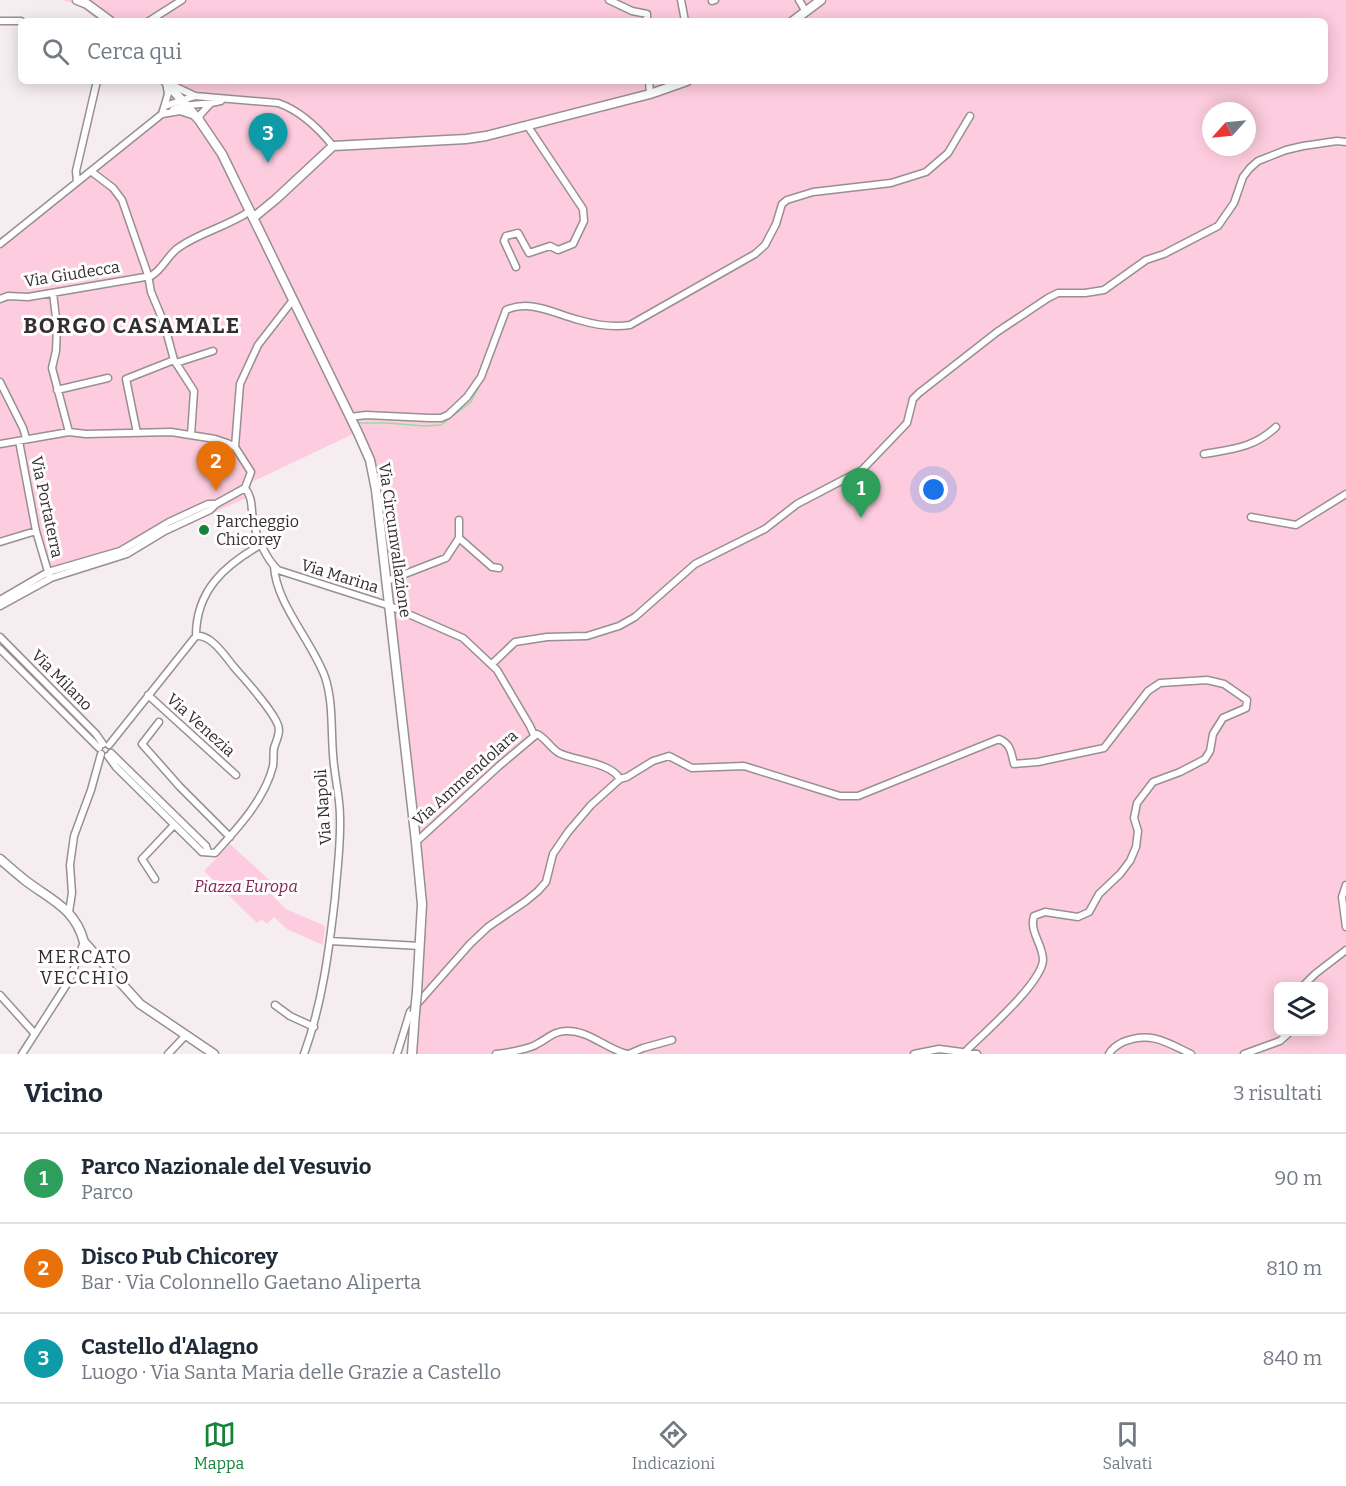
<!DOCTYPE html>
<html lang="it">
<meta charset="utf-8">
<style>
body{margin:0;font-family:Bitter,serif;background:#f2f2f3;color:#1f2937}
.controls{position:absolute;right:18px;bottom:18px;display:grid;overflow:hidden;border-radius:9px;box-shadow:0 3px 15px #0003}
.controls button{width:54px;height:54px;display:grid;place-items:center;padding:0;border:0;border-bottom:2px solid #e0e1e3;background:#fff;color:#1f2937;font:30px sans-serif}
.compass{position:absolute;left:1202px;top:102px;width:54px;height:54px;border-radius:50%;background:#fff;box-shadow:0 3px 15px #0003;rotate:243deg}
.you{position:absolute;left:934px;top:490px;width:21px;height:21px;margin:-15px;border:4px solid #fff;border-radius:50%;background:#1a73e8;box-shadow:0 0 0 9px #1a73e833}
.badge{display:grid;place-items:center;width:39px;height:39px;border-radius:50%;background:#15833a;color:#fff;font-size:20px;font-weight:700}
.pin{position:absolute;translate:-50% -50px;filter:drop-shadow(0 2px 3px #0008)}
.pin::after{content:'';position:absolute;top:32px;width:21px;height:18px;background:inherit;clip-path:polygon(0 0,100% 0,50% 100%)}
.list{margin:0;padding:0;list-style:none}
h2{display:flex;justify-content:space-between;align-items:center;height:78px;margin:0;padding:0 24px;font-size:26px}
h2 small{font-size:20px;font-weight:400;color:#747a83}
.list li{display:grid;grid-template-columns:39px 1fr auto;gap:18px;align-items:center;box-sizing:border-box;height:90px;padding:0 24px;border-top:2px solid #e0e1e3}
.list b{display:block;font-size:22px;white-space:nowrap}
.list p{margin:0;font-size:20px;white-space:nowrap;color:#747a83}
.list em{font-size:20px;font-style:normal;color:#747a83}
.icon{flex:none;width:33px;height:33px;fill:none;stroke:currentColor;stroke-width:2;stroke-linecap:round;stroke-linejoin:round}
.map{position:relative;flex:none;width:1346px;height:1054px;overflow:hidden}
.search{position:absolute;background:#fff;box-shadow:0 3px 15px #0003;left:18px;right:18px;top:18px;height:66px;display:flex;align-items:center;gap:15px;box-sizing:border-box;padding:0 21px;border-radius:9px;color:#747a83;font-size:22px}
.sheet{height:348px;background:#fff}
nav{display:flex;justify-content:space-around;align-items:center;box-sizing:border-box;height:84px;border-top:2px solid #e0e1e3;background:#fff;font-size:16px;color:#747a83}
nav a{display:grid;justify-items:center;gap:3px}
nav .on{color:#15833a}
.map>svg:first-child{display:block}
.green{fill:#fdccde;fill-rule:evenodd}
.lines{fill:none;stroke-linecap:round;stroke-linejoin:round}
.stream{stroke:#95dea1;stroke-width:1.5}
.street-casing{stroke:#978f91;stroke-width:9}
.secondary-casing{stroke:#978f91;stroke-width:11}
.street{stroke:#fff;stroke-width:6}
.secondary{stroke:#fff;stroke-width:8}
.secondary-bridge-casing{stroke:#978f91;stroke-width:11;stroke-linecap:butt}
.secondary-bridge{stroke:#fff;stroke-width:8}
.poi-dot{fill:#15833a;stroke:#fffdfd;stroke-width:2}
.labels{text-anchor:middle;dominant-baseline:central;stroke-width:6;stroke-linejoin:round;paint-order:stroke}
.street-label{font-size:16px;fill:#312e2f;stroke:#fffdfd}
.poi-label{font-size:16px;fill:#312e2f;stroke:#fffdfd;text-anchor:start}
.park-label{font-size:16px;font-style:italic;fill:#842253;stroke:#fffdfd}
.neighbourhood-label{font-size:18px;letter-spacing:1.5px;fill:#312e2f;stroke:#fffdfd}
.district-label{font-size:22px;font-weight:bold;letter-spacing:1.5px;fill:#312e2f;stroke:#fffdfd}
</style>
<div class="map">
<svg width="1346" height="1054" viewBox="0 0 1346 1054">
<rect width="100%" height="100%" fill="#f6edf0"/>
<!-- green -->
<path class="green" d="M62 0H1346V1054H409L420 897 370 472 353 434 252 482 248 497 178 529 121 558 52 580 33 536 0 545V237L16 228 155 116 164 97V83L160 81H1325V21H99L79 5ZM1211 111H1247V147H1211ZM1278 986H1324V1032H1278Z
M230 844 278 888 272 895 286 909 325 926 323 945 287 929 274 917 267 924 262 919 257 923 204 871Z"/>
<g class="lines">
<!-- stream -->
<path class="stream" d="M359 423H387L425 426 441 425 471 402 484 377"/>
<defs>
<path id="street" d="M609 0 632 11 647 14V21
M681 0 685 21
M799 0 806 12
M712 1 715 0
M0 21H21
M149 21 182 0
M649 81 650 94
M172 85 195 96 278 103C299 110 319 129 333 146
M165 106 195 96
M173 110C188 102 205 106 221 101
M162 114 168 94 166 82
M199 120 200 115 210 104
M92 172 113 188 122 200 148 275 151 292 164 323 174 360 194 391 191 435
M77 182 76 171 97 81
M0 244 162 114 180 111 192 115
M516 267 504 241 506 236 518 233 529 253 550 246 558 250 573 244 584 221 583 209 527 125
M53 293 57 326 56 351 52 368 69 432
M0 299 8 296 28 297 151 276C163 269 167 256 178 248 200 232 227 227 250 211
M176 363 213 351
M0 382 23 428 26 438
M57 390 108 378
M350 417 366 415 429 418H441L448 415 467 397 481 377 506 310C531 299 555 314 579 320 596 325 612 328 630 325L755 254 765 245 776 224 782 204 787 200 813 192 891 183 926 172 948 153 970 116
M137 433 126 379 174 360
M19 441 36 531 49 575
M0 444 69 432 86 434 171 432 215 439 227 443 235 447 251 472 245 488
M235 447 240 384 258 345 293 300
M1204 454C1232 449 1254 448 1276 427
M245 488C253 498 251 508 253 520 256 536 266 559 278 570L390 606 463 638 497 670 530 726 534 735
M1251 517 1296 525 1346 494
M459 538 492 567 499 568
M0 542 36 531
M274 566C276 604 312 641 325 677 333 701 331 728 333 754 334 775 340 796 340 817 341 844 337 871 335 898 329 951 322 1005 304 1054
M387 581 446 558 459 538V520
M0 600 48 572 120 551 169 522 208 504H216
M0 606 51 578 127 554 165 531 210 510 216 504 245 488
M196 636C196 590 225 565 262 544
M0 637 96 734 103 744
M0 649 99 748
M492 664 515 642 547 637 587 636 619 626 635 617 695 564 765 529 797 504 862 470 907 423 913 399 919 393 997 332 1048 298 1058 293H1085L1104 290 1146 260 1164 254 1218 226 1234 203 1243 177 1250 168 1258 161 1286 150 1303 146 1337 141 1346 142
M148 695 236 775
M159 722 142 744 180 787 230 837
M111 753 206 846 208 852
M108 756 116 767 202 852 215 853C237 829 265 799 273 766 274 760 273 754 274 748 276 741 281 733 278 725 272 709 246 681 234 667 225 656 211 634 196 636L109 745
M620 779 627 777 653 761 669 756 692 768 744 766 840 796H858L999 739C1011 744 1011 752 1014 764L1038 762 1104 748 1148 691 1160 683 1207 680 1224 684 1247 700 1246 708 1223 718 1213 734 1210 751 1205 759 1180 772 1153 782 1137 803 1134 818 1138 831 1136 847 1130 861 1120 874 1099 894 1089 912 1078 917 1045 912 1034 916C1029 932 1043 944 1043 960 1042 983 984 1033 966 1051
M155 879 142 859 174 825
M1346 885 1342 897 1346 927
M69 912 72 893 70 865 74 836 91 790 101 754
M330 941 420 946
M1303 986 1315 974 1346 950
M0 995 35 1034
M275 1005 290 1016 314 1027
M22 1054 69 981 84 942
M168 1054 186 1035
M397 1054 410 1012 470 944 488 927 526 901 538 891 546 882 553 854 568 832 591 805 620 779C610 762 575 761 559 753 550 748 546 738 537 734L499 766 416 842
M496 1054C506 1053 530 1049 537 1044 547 1039 554 1031 566 1031 589 1030 606 1049 627 1054
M629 1054 643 1048 672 1040
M914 1054 939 1049 977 1054
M1109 1054C1112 1048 1117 1045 1123 1042 1151 1031 1166 1042 1191 1054
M1244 1054 1280 1041 1290 1032"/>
<path id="secondary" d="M77 0 87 4 110 21
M793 21 821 0
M165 81 199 120 222 154 358 433 370 460 376 490 416 842 422 904 417 992
M253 218 276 199 333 146 466 139 486 136 650 94 687 81
M0 859C8 866 17 874 26 881 51 900 75 908 84 942L140 1004 214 1054
M412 1054 415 1012"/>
</defs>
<!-- street casing -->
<use href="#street" class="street-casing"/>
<!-- secondary casing -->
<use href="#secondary" class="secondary-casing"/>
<!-- street -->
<use href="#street" class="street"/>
<!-- secondary -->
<use href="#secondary" class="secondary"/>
<defs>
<path id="secondary-bridge" d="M415 1012 417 992"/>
</defs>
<!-- secondary-bridge casing -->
<use href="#secondary-bridge" class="secondary-bridge-casing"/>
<!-- secondary-bridge -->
<use href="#secondary-bridge" class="secondary-bridge"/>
</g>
<!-- markers -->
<circle class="poi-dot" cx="204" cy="530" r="6"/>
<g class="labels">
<!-- street labels -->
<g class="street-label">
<text transform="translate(72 274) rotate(-9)">Via Giudecca</text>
<text transform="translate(47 507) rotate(78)">Via Portaterra</text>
<text transform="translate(395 540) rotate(82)">Via Circumvallazione</text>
<text transform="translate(340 576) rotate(17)">Via Marina</text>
<text transform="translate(62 680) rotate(45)">Via Milano</text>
<text transform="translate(201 725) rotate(42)">Via Venezia</text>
<text transform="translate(465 778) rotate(-42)">Via Ammendolara</text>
<text transform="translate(323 807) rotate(-94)">Via Napoli</text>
</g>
<!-- poi labels -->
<g class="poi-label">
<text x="216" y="521">Parcheggio<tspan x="216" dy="18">Chicorey</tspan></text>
</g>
<!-- park labels -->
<g class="park-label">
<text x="246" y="886">Piazza Europa</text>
</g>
<!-- neighbourhood labels -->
<g class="neighbourhood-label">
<text x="85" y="957">MERCATO<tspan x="85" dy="21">VECCHIO</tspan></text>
</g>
<!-- district labels -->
<g class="district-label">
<text x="132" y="325">BORGO CASAMALE</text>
</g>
</g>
</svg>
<div class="controls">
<button><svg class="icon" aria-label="layers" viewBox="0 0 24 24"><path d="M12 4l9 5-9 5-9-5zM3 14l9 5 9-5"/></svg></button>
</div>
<svg class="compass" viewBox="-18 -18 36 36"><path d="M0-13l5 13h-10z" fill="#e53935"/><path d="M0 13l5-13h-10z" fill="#747a83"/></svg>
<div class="you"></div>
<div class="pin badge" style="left:861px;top:518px;background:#2e9e5b">1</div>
<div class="pin badge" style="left:216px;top:491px;background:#e8710a">2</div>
<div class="pin badge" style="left:268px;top:163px;background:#0f9aa8">3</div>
<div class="search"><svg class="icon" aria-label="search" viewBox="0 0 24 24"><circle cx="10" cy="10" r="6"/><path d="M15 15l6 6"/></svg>Cerca qui</div>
</div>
<section class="sheet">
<h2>Vicino<small>3 risultati</small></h2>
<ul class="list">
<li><span class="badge" style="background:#2e9e5b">1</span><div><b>Parco Nazionale del Vesuvio</b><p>Parco</p></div><em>90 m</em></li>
<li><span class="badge" style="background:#e8710a">2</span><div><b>Disco Pub Chicorey</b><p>Bar · Via Colonnello Gaetano Aliperta</p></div><em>810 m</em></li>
<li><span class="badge" style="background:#0f9aa8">3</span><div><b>Castello d'Alagno</b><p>Luogo · Via Santa Maria delle Grazie a Castello</p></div><em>840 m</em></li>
</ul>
</section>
<nav>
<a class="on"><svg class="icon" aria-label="map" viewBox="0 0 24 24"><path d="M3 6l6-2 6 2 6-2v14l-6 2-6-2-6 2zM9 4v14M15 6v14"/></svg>Mappa</a>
<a><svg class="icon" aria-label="directions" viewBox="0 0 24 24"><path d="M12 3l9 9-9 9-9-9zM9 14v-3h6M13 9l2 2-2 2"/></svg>Indicazioni</a>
<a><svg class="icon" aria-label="saved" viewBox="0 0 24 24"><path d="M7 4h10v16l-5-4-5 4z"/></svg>Salvati</a>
</nav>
